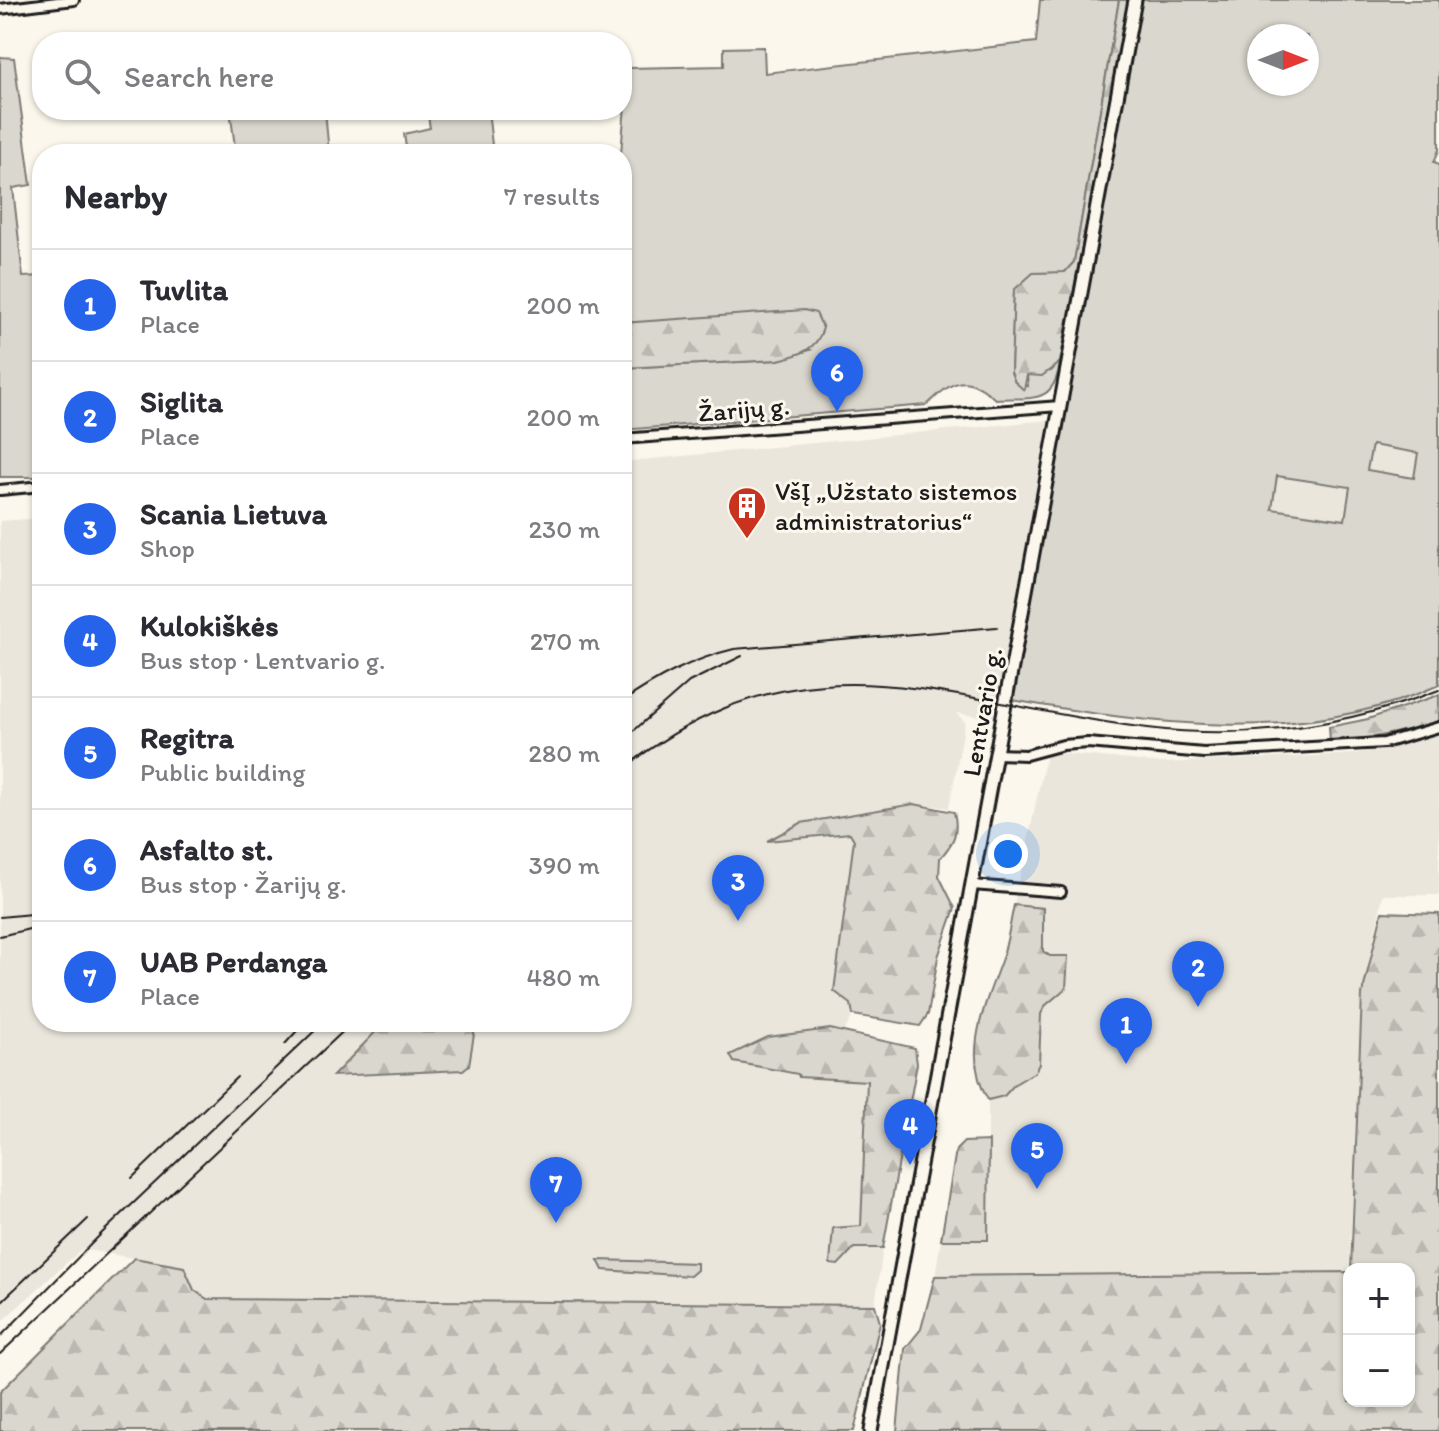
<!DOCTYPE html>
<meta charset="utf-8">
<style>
body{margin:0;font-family:Itim,sans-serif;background:#f7f7f7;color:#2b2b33}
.controls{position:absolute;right:24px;bottom:24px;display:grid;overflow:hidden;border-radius:16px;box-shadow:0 2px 6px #0004}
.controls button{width:72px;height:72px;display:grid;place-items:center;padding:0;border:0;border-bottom:2px solid #e1e1e2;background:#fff;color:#2b2b33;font:40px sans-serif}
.compass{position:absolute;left:1247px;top:24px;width:72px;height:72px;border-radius:50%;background:#fff;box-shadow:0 2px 6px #0004;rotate:90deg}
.you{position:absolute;left:1008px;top:854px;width:28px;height:28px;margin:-20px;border:6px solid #fff;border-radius:50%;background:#1a73e8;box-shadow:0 0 0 12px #1a73e833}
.badge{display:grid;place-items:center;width:52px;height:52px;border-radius:50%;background:#2563eb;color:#fff;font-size:26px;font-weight:700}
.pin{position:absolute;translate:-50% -66px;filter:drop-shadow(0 2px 4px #0008)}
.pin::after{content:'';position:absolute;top:42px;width:28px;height:24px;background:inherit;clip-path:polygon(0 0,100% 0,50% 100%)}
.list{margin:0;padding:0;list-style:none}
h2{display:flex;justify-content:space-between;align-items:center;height:104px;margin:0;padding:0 32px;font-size:34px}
h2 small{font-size:26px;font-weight:400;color:#7c7c81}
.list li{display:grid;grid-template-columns:52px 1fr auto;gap:24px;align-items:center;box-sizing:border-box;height:112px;padding:0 32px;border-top:2px solid #e1e1e2}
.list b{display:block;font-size:30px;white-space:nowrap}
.list p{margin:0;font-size:26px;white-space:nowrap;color:#7c7c81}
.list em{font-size:26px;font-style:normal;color:#7c7c81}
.icon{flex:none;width:44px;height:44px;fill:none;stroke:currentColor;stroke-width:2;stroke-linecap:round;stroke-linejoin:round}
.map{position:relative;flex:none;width:1439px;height:1431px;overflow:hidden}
.search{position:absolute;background:#fff;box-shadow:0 2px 6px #0004;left:32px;top:32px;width:600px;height:88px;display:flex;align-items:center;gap:20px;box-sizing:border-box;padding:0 28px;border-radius:32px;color:#7c7c81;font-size:30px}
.panel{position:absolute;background:#fff;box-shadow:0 2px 6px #0004;left:32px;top:144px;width:600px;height:888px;border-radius:32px}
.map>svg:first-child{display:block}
.built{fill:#eae6dc}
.grass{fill:#dad7ce;stroke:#7b7a75;stroke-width:2;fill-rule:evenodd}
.forest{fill:url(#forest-firs);stroke:#7b7a75;stroke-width:2}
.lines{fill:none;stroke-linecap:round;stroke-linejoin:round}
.street-casing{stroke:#1c1c1c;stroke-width:14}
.secondary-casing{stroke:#1c1c1c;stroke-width:17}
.street{stroke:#fbf7ec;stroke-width:8}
.secondary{stroke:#fbf7ec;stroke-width:11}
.rail{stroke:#1c1c1c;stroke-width:2}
.labels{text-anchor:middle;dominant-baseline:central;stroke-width:6;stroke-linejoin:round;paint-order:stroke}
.street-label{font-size:26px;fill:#1c1c1c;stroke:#fbf7ec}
.poi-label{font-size:26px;fill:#1c1c1c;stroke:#fbf7ec;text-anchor:start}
</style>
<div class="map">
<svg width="1439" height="1431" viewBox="0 0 1439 1431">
<defs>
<pattern id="forest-firs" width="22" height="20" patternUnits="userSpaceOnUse" patternTransform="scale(2)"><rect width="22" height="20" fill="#dad7ce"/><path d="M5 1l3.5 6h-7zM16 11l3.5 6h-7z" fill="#bab8b0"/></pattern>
</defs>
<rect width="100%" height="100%" fill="#fbf7ec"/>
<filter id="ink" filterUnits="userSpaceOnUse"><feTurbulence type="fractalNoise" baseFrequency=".0125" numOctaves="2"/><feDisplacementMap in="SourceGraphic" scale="16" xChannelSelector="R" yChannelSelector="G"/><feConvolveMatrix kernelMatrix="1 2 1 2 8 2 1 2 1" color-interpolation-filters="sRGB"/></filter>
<g filter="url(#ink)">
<!-- built -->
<path class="built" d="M1049 420 994 719 956 713 965 722 949 808 914 804 769 840 850 833 854 840 853 1015 845 1030 830 1029 734 1062 798 1074 800 1078 868 1081 861 1226 838 1265 854 1248H883L875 1305 207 1299 194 1290 184 1267 82 1249 0 1323V521L42 518V1022H385L334 1076 469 1065 476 1022H622V462Z
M1372 445 1418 453 1414 479 1367 470Z
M1277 475 1351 487 1345 521 1271 509Z
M1439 735V895H1383L1362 995 1349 1272 935 1276 941 1240H988V1100L998 1099 1015 1084 1029 1077 1039 1064 1041 1014 1045 1006 1066 988 1067 983 1041 944 1043 908 1014 905 1046 756 1058 753 1163 763 1354 754Z"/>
<!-- grass -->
<path class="grass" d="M1040 0H1119L1074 262 1065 272 1014 290 1011 372 1015 382 1028 386 1027 375 1051 371 1060 362C1054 406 1032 397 995 399 966 372 953 380 927 405L622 430V368L778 360 810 350 677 321 622 323 621 154 628 68 724 66V48L764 47 765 73 1036 42Z
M1141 0H1439V150L1434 162 1439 164V685C1303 746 1154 725 1012 700ZM1259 36H1307V84H1259ZM1372 445 1418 453 1414 478 1367 470ZM1277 476 1350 487 1345 520 1272 509Z
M0 57 14 58 31 185 13 188 23 277 42 276V477H0Z
M230 110H325L329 154H236Z
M427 110H488L493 154H407L404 134 430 128Z
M598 1260 697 1263V1270L690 1276 603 1270Z"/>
<!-- forest -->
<path class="forest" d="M1119 0H1129L1060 362 1042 376 1027 375 1024 390 1015 382 1011 372 1014 290 1033 273 1065 272 1074 262Z
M804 310 816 313 823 328C817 350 799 355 778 360L622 368V323Z
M1439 695V723L1380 736 1330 742 1329 727 1368 719Z
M914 804 954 812C959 832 954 843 940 858L939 876 955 908 938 957 928 1014 920 1026 853 1015 851 1004 834 991 854 840 850 833 767 841 801 823Z
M1014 905 1043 908V951L1050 956H1068L1066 988 1045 1006 1041 1014 1039 1064 1035 1072 1015 1084 1004 1096 988 1100C961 1055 985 1005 1001 961 1008 943 1010 923 1014 905Z
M1382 912 1439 914V1431H897L905 1349 921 1329 935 1276 1349 1272V1401H1409V1269H1351L1362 995Z
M385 1022H476L469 1065 463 1070 333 1076Z
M830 1029 915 1048 917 1064 883 1248H854L838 1265 830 1264 833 1228 861 1226 867 1081 799 1077 798 1074 734 1062 730 1055 768 1037Z
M989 1141 988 1240H941L956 1150 964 1142Z
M134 1258 184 1267 194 1290 207 1299 875 1305 880 1323 854 1431H0V1392Z"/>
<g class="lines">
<defs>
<path id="street" d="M0 9 74 0
M622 439 1060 406
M0 490 42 486
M996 754 1026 755 1063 745 1088 743 1204 753 1384 743 1439 727
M972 885 1061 892"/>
<path id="secondary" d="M871 1431 1135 0"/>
</defs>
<!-- street casing -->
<use href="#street" class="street-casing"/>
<!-- secondary casing -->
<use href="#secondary" class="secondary-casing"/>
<!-- street -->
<use href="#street" class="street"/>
<!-- secondary -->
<use href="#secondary" class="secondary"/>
<!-- rail -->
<path class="rail" d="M622 702C657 678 692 659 734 649L997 627
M622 741 689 682 742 656
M622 770C806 623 945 704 1148 728 1247 740 1346 726 1439 690
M0 917 42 913
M0 936 42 926
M285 1044 305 1022
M132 1178 237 1077
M0 1303 88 1219
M0 1337 102 1233 324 1022
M0 1354 353 1022"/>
</g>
</g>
<!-- icons -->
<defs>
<symbol id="building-pin" viewBox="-11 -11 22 30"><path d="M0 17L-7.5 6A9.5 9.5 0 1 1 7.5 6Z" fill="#c8321e" stroke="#fbf7ec"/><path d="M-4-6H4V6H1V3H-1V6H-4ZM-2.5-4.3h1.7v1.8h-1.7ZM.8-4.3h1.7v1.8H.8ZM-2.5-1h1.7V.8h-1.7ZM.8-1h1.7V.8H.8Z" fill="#fff"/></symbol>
</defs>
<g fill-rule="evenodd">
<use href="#building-pin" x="725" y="484" width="44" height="60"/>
</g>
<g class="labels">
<!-- street labels -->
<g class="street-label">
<text transform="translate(744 409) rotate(-5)">Žarijų g.</text>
<text transform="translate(982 712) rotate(-80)">Lentvario g.</text>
</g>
<!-- poi labels -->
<g class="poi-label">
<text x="775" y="491">VšĮ „Užstato sistemos<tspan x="775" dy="30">administratorius“</tspan></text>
</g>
</g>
</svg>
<div class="controls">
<button>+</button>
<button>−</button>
</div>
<svg class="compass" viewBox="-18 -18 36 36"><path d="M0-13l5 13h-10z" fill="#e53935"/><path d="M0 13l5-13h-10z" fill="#7c7c81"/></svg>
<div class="you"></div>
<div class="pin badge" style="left:1126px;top:1064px">1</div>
<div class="pin badge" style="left:1198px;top:1007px">2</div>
<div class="pin badge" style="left:738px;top:921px">3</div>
<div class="pin badge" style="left:910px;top:1165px">4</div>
<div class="pin badge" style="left:1037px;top:1189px">5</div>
<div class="pin badge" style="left:837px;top:412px">6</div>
<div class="pin badge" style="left:556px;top:1223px">7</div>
<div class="search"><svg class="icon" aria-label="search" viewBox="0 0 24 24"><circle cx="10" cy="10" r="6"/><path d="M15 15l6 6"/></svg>Search here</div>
<section class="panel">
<h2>Nearby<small>7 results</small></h2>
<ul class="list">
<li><span class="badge">1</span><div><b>Tuvlita</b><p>Place</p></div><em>200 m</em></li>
<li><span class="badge">2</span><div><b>Siglita</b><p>Place</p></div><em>200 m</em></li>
<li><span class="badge">3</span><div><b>Scania Lietuva</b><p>Shop</p></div><em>230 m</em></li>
<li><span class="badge">4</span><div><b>Kulokiškės</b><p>Bus stop · Lentvario g.</p></div><em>270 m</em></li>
<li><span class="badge">5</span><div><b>Regitra</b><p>Public building</p></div><em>280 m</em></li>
<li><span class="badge">6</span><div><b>Asfalto st.</b><p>Bus stop · Žarijų g.</p></div><em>390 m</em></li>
<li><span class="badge">7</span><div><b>UAB Perdanga</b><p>Place</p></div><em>480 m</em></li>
</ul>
</section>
</div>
